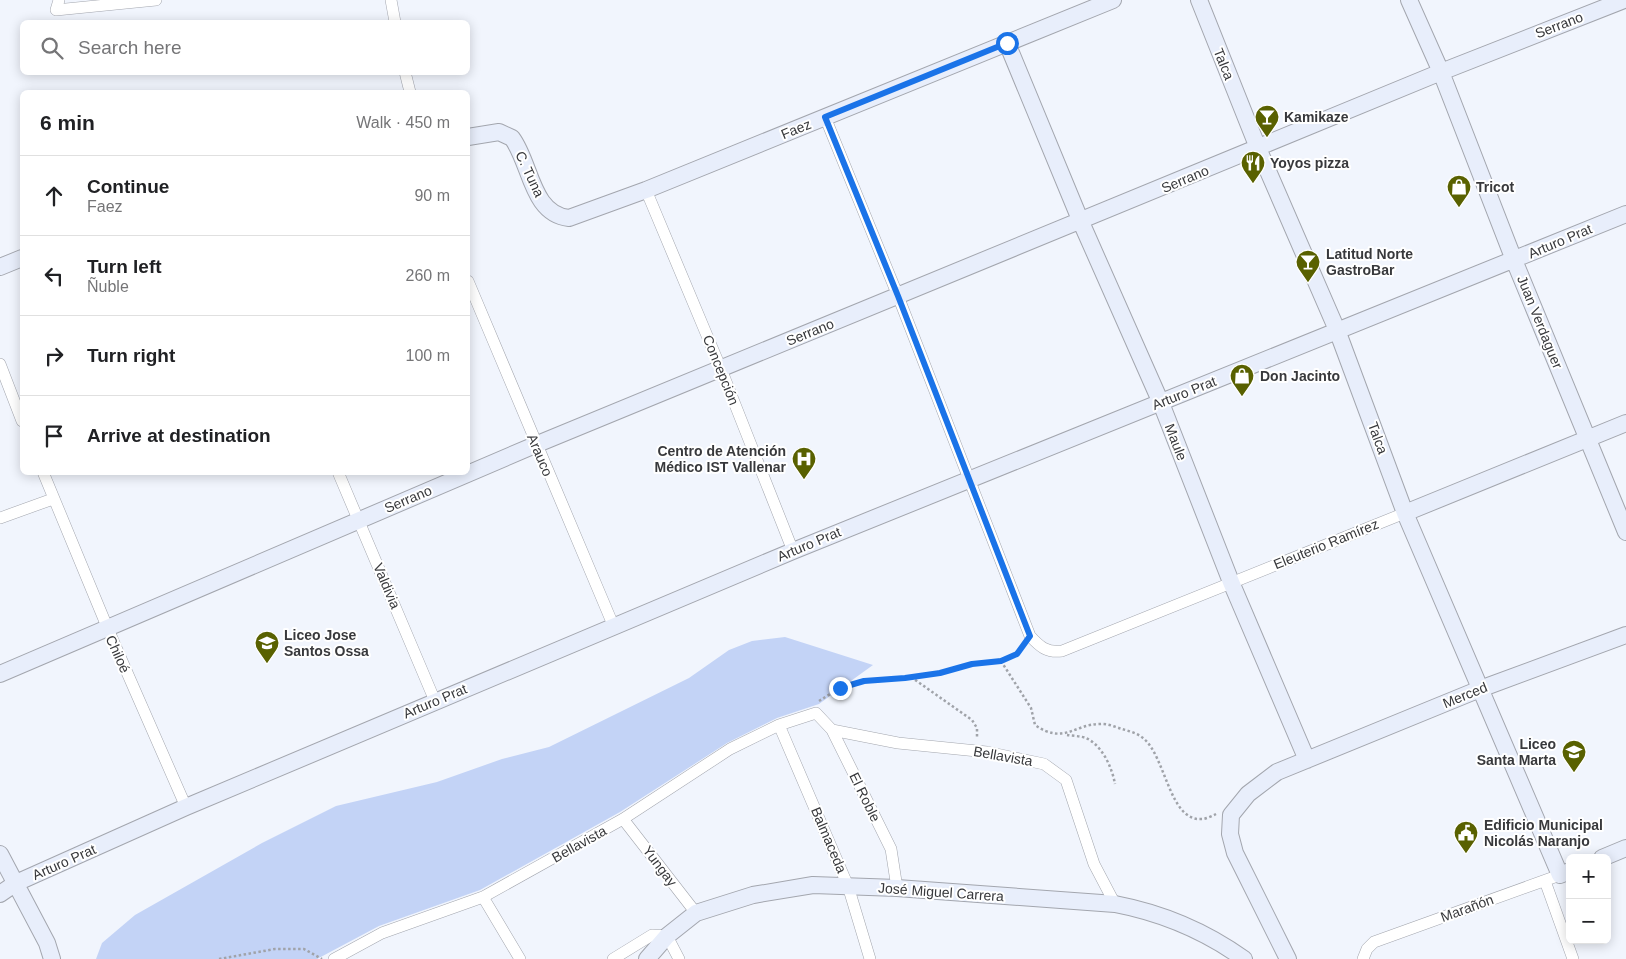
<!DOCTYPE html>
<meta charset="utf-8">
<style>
body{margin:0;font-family:Helvetica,sans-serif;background:#f2f2f2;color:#202124}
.controls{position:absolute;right:15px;bottom:15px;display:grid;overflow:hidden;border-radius:8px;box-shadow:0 2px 12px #0003}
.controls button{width:45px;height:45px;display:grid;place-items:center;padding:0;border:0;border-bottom:1px solid #e0e0e0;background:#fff;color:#202124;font:25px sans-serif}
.stop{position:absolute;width:15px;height:15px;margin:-11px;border:4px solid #1a73e8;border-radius:50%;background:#fff}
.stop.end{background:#1a73e8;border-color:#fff;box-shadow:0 1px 5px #0008}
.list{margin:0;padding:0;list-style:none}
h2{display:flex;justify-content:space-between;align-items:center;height:65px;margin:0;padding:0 20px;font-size:21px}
h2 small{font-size:16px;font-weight:400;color:#757577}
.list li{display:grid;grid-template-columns:32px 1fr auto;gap:15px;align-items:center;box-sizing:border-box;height:80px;padding:0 20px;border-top:1px solid #e0e0e0}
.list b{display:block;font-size:19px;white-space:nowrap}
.list p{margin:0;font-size:16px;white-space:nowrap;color:#757577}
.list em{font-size:16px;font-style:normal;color:#757577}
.icon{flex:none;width:28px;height:28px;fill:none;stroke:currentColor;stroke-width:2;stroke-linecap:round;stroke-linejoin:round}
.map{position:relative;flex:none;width:1626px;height:959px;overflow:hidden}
.search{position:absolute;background:#fff;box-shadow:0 2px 12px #0003;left:20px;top:20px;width:450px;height:55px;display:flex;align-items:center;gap:12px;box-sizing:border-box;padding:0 18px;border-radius:8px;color:#757577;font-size:19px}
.panel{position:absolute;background:#fff;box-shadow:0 2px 12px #0003;left:20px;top:90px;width:450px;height:385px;border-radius:8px}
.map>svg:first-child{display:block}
.green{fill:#c3d3f6}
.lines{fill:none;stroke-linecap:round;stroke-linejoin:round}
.street-casing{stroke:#a3a6ae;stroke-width:12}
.secondary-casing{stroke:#a3a6ae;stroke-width:18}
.path{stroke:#a0a3a9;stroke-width:2.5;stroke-dasharray:2.5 2.5;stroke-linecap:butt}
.street{stroke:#fff;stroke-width:11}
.secondary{stroke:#e8eefb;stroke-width:16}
.route{stroke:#1a73e8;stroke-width:6}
.labels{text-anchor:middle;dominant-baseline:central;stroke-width:4;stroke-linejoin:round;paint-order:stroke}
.street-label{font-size:14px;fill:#38393c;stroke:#fff}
.poi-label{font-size:14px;font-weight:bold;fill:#38393c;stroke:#fff;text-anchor:start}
</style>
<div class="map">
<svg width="1626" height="959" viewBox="0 0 1626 959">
<rect width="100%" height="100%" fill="#f1f5fd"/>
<!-- green -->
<path class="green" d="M785 637 873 665 819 704 777 718 727 743 620 812 480 890 379 926 317 959H96L102 943 135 915 262 843 336 806 437 782 502 759 549 747 689 678 729 650 752 641Z"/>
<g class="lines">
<defs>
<path id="street" d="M59 0 56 10 156 0
M391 0 395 22
M405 72 410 92
M825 117 898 296 1030 636C1040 647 1047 653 1062 651L1405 513
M646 190 721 369 793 551
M468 281 614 627
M0 364 22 421
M43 472 108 629 186 807
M338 472 435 701
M0 518 53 499
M779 725 848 886 870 959
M832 730 898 743 987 752 1044 764 1066 780 1094 864 1115 904
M623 819 696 913
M1545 881 1573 959
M483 897 520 959
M334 959 382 933 483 897 623 819 730 749 779 725 816 713 832 730 891 849 897 888
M613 959 652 935 667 936 679 959
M1363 959 1367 949 1374 942 1560 875"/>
<path id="secondary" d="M1199 0 1258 148 1337 330 1405 513 1560 875 1570 871
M1409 0 1441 72 1514 260 1626 532
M1007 43 1081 222 1161 403 1231 582 1307 760
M468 137 499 132 512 138C531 163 531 214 569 218L646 190 1113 0
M0 267 22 258
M1405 513 1626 423
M0 674 535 445 1441 72 1624 0
M0 854 47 943 52 959
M1602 858 1626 848
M0 894 16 883 186 807 793 551 1626 214
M647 959 667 936 696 913 753 895 813 885 897 888 1115 904C1162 913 1205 931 1244 959
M1288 959 1235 853 1230 834 1231 815 1248 794 1277 772 1480 689 1626 635"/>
</defs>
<!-- street casing -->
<use href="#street" class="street-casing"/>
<!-- secondary casing -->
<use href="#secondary" class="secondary-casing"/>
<!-- path -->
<path class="path" d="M1001 661 1031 708 1035 725C1064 745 1074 724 1100 724 1107 723 1115 727 1122 729 1129 731 1137 733 1143 738 1166 756 1169 822 1202 819 1206 819 1212 816 1216 814
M911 677 972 720 977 728V738
M819 701C833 692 848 683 865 681 879 679 893 680 907 678 929 675 950 669 971 664 992 660 1010 663 1023 645
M1067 735C1073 736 1081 736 1086 738 1103 746 1112 768 1115 784
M219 959 275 949H304L322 959"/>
<!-- street -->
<use href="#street" class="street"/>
<!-- secondary -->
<use href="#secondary" class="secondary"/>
</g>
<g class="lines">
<!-- route -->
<path class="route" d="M840 688 864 681 905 678 940 673 972 664 1001 661 1017 654 1030 636 898 296 825 117 1007 43"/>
</g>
<!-- icons -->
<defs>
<symbol id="bar-pin" viewBox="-11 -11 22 30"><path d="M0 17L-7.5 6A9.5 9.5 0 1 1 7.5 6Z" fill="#596100" stroke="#fff"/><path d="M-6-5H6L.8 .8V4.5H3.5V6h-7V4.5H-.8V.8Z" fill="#fff"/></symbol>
<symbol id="restaurant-pin" viewBox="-11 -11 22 30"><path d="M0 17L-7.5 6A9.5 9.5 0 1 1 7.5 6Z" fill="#596100" stroke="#fff"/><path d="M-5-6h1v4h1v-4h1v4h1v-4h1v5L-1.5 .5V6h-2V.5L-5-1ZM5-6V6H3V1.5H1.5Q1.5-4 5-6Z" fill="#fff"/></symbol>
<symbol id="shop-pin" viewBox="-11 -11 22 30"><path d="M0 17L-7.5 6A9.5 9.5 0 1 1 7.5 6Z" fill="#596100" stroke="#fff"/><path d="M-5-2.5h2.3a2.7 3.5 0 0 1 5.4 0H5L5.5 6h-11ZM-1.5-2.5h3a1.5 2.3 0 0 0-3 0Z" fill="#fff"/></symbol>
<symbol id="hospital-pin" viewBox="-11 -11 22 30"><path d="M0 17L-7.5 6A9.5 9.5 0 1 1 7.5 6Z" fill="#596100" stroke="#fff"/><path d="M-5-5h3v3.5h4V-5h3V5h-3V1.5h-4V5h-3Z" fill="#fff"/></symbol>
<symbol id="school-pin" viewBox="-11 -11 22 30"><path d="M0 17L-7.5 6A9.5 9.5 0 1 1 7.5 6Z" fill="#596100" stroke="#fff"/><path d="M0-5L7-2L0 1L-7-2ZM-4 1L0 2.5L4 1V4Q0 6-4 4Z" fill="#fff"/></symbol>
<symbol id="civic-pin" viewBox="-11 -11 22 30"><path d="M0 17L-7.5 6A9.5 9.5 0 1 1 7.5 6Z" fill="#596100" stroke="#fff"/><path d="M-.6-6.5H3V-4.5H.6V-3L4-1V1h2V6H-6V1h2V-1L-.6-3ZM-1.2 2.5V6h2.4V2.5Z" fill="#fff"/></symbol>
</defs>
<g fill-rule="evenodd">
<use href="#bar-pin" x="1253" y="103" width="28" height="38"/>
<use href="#restaurant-pin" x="1239" y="149" width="28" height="38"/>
<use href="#shop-pin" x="1445" y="173" width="28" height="38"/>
<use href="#bar-pin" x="1294" y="248" width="28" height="38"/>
<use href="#shop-pin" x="1228" y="362" width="28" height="38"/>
<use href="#hospital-pin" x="790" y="445" width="28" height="38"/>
<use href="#school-pin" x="253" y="629" width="28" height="38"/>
<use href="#school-pin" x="1560" y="738" width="28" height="38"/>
<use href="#civic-pin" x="1452" y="819" width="28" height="38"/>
</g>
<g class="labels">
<!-- street labels -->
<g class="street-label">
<text transform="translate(1559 25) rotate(-21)">Serrano</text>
<text transform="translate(1224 64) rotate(68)">Talca</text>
<text transform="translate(796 129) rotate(-22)">Faez</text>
<text transform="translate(530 174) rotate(65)">C. Tuna</text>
<text transform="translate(1185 179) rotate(-23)">Serrano</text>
<text transform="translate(1560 241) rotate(-23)">Arturo Prat</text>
<text transform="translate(1540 322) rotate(68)">Juan Verdaguer</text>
<text transform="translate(810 332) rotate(-22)">Serrano</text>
<text transform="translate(721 370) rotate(68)">Concepción</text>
<text transform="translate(1184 393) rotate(-22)">Arturo Prat</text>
<text transform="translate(1378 438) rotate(70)">Talca</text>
<text transform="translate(1176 442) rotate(69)">Maule</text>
<text transform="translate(540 455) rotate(67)">Arauco</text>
<text transform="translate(408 499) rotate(-23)">Serrano</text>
<text transform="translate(809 544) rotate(-23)">Arturo Prat</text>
<text transform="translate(1326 544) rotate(-22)">Eleuterio Ramírez</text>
<text transform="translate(387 586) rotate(67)">Valdivia</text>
<text transform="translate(118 654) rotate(66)">Chiloé</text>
<text transform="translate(1465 695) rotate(-22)">Merced</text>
<text transform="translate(435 701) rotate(-23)">Arturo Prat</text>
<text transform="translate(1003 756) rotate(10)">Bellavista</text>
<text transform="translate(865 797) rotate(64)">El Roble</text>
<text transform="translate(829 840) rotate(67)">Balmaceda</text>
<text transform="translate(579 844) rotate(-29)">Bellavista</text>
<text transform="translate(64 862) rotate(-24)">Arturo Prat</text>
<text transform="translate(660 866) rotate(53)">Yungay</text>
<text transform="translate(941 892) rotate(4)">José Miguel Carrera</text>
<text transform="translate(1467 908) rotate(-20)">Marañón</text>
</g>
<!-- poi labels -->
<g class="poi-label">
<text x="1284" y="117">Kamikaze</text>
<text x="1270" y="163">Yoyos pizza</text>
<text x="1476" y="187">Tricot</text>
<text x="1326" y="254">Latitud Norte<tspan x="1326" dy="16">GastroBar</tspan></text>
<text x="1260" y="376">Don Jacinto</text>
<text x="786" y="451" text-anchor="end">Centro de Atención<tspan x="786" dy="16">Médico IST Vallenar</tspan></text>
<text x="284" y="635">Liceo Jose<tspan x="284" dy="16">Santos Ossa</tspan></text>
<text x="1556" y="744" text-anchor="end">Liceo<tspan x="1556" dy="16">Santa Marta</tspan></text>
<text x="1484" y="825">Edificio Municipal<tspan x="1484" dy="16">Nicolás Naranjo</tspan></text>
</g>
</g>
</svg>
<div class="controls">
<button>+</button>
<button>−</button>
</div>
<div class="stop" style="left:1007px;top:43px"></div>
<div class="stop end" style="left:840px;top:688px"></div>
<div class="search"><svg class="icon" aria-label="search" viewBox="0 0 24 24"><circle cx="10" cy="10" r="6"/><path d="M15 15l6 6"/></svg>Search here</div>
<section class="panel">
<h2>6 min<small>Walk · 450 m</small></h2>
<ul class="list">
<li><svg class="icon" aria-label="ahead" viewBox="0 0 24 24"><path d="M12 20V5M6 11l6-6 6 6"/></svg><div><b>Continue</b><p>Faez</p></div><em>90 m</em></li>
<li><svg class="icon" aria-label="left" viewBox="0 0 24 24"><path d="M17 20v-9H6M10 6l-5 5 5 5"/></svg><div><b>Turn left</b><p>Ñuble</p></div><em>260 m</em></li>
<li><svg class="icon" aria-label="right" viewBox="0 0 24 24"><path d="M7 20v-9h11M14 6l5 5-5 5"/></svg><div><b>Turn right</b></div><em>100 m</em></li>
<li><svg class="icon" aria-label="arrive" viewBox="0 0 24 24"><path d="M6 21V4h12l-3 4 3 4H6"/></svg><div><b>Arrive at destination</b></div></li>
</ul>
</section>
</div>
